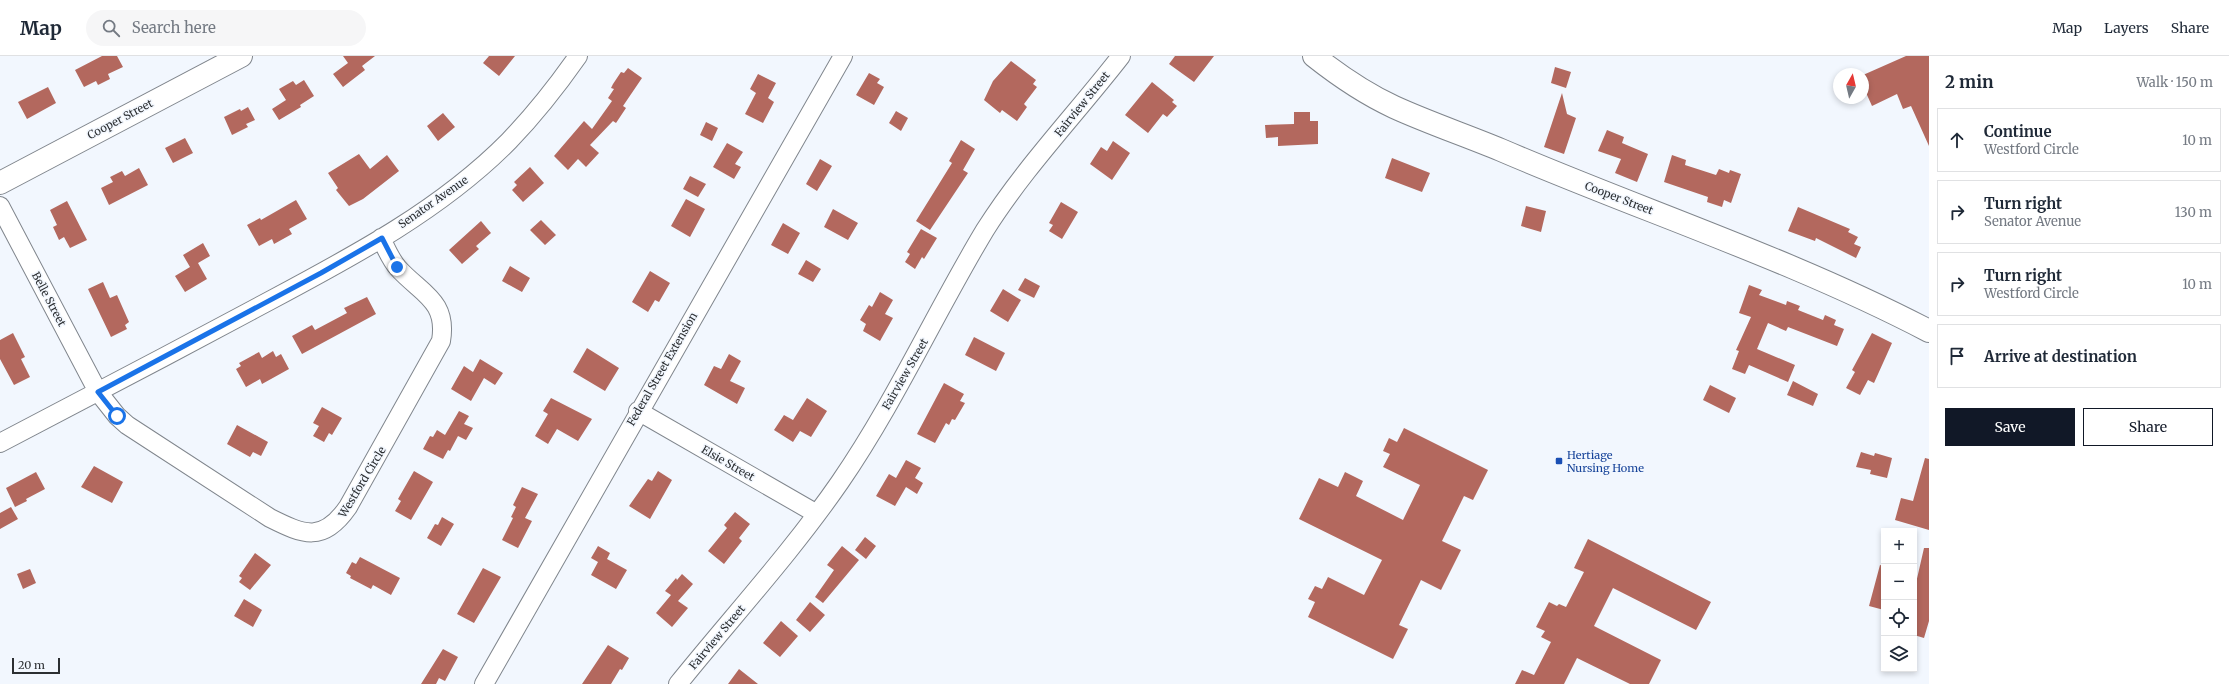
<!DOCTYPE html>
<meta charset="utf-8">
<style>
body{margin:0;font-family:Merriweather,serif;background:#f6f6f7;color:#1f2937}
.controls{position:absolute;right:12px;bottom:12px;display:grid;overflow:hidden;border-radius:0px;box-shadow:0 2px 6px #0003}
.controls button{width:36px;height:36px;display:grid;place-items:center;padding:0;border:0;border-bottom:1px solid #e0e1e3;background:#fff;color:#1f2937;font:20px sans-serif}
.compass{position:absolute;left:1833px;top:12px;width:36px;height:36px;border-radius:50%;background:#fff;box-shadow:0 2px 6px #0003;rotate:8deg}
.scale{position:absolute;left:12px;bottom:10px;width:48px;box-sizing:border-box;padding-left:4px;border:2px solid #2c2f32;border-top:0;font-size:11px;line-height:14px;white-space:nowrap;color:#2c2f32;-webkit-text-stroke:3px #f2f7fe;paint-order:stroke}
.stop{position:absolute;width:12px;height:12px;margin:-9px;border:3px solid #1a73e8;border-radius:50%;background:#fff}
.stop.end{background:#1a73e8;border-color:#fff;box-shadow:0 1px 4px #0008}
.list{margin:0;padding:0;list-style:none}
h2{display:flex;justify-content:space-between;align-items:center;height:52px;margin:0;padding:0 16px;font-size:17px}
h2 small{font-size:13px;font-weight:400;color:#747a83}
.list li{display:grid;grid-template-columns:26px 1fr auto;gap:12px;align-items:center;box-sizing:border-box;height:64px;margin:0 8px 8px;padding:0 8px;border:1px solid #e0e1e3;border-radius:0px}
.list b{display:block;font-size:15px;white-space:nowrap}
.list p{margin:0;font-size:13px;white-space:nowrap;color:#747a83}
.list em{font-size:13px;font-style:normal;color:#747a83}
.actions{display:flex;gap:8px;padding:12px 16px}
.actions a{flex:1;padding:9px 0;border:1px solid #111827;border-radius:0px;text-align:center;font-size:14px;color:#111827}
.actions .main{background:#111827;color:#fff}
.icon{flex:none;width:22px;height:22px;fill:none;stroke:currentColor;stroke-width:2;stroke-linecap:round;stroke-linejoin:round}
.map{position:relative;flex:none;width:1929px;height:628px;overflow:hidden}
header{display:flex;align-items:center;gap:24px;box-sizing:border-box;height:56px;padding:0 20px;background:#fff;border-bottom:1px solid #e0e1e3}
header strong{font-size:19px}
nav{display:flex;gap:22px;margin-inline-start:auto;font-size:14px}
.search{width:280px;height:36px;background:#f6f6f7;display:flex;align-items:center;gap:10px;box-sizing:border-box;padding:0 14px;border-radius:22px;color:#747a83;font-size:15px}
main{display:flex}
aside{flex:1;background:#fff}
.map>svg:first-child{display:block}
.building{fill:#b3685e}
.lines{fill:none;stroke-linecap:round;stroke-linejoin:round}
.street-casing{stroke:#80868d;stroke-width:20}
.secondary-casing{stroke:#80868d;stroke-width:24}
.street{stroke:#fff;stroke-width:18}
.secondary{stroke:#fff;stroke-width:22}
.route{stroke:#1a73e8;stroke-width:5}
.transit-dot{fill:#1a4fb4;stroke:#f2f7fe;stroke-width:1.5}
.labels{text-anchor:middle;dominant-baseline:central;stroke-width:3;stroke-linejoin:round;paint-order:stroke}
.street-label{font-size:11px;fill:#2c2f32;stroke:#f2f7fe}
.transit-label{font-size:11px;fill:#164399;stroke:#f2f7fe;text-anchor:start}
</style>
<header>
<strong>Map</strong>
<div class="search"><svg class="icon" aria-label="search" viewBox="0 0 24 24"><circle cx="10" cy="10" r="6"/><path d="M15 15l6 6"/></svg>Search here</div>
<nav><a>Map</a><a>Layers</a><a>Share</a></nav>
</header>
<main>
<div class="map">
<svg width="1929" height="628" viewBox="0 0 1929 628">
<rect width="100%" height="100%" fill="#f2f7fe"/>
<!-- building -->
<path class="building" d="M102 0H117L123 11 108 18 110 23 98 29 96 25 84 31 75 14Z
M343 0H375L362 10 365 14 343 31 333 18 348 7Z
M489 0H515L499 20 483 7Z
M1175 0H1214L1194 26 1169 8Z
M1906 0H1929V90L1911 50 1903 53 1897 38 1872 50 1863 30V19Z
M1011 5 1036 24 1033 28 1037 31 1024 48 1027 51 1017 65 1002 54 1000 57 984 44 993 25Z
M1555 11 1571 16 1566 32 1551 27Z
M628 12 642 22 623 50 626 52 616 67 613 65 590 89 599 97 586 111 578 103 568 114 554 100 584 65 592 73 612 45 608 42 614 33 611 32 613 28 621 16 624 17Z
M869 17 880 23 877 27 884 31 874 49 856 39Z
M758 18 776 27 768 42 774 46 763 67 745 58 756 37 750 33Z
M304 24 314 40 300 49 301 51 279 64 272 53 286 44 279 33 293 25 296 29Z
M1152 26 1174 44 1172 46 1177 50 1167 61 1163 58 1148 77 1125 59Z
M48 31 56 47 27 63 18 46Z
M1562 37 1567 58 1576 62 1564 98 1544 91Z
M248 51 255 64 246 68 248 71 232 79 224 61 240 53 241 55Z
M896 55 908 62 901 75 889 67Z
M1294 56H1310V65H1318V88L1278 90V81L1266 82 1265 69 1294 68Z
M443 57 455 71 438 85 427 70Z
M706 66 718 72 712 85 700 79Z
M1607 74 1624 81 1622 87 1648 98 1637 126 1615 117 1621 103 1598 95Z
M185 82 193 97 173 107 165 92Z
M961 84 975 93 963 114 968 117 930 174 916 165 952 107 949 105Z
M1113 85 1130 97 1112 124 1090 108 1101 91 1107 95Z
M727 87 743 96 735 108 741 111 734 123 713 111Z
M359 98 370 113 387 99 399 115 363 143 349 150 336 134 338 132 328 117Z
M1672 99 1686 104 1685 109 1716 119 1719 113 1729 117 1730 114 1741 118 1731 147 1724 144 1722 151 1707 146 1708 141 1664 126Z
M1392 102 1430 117 1422 136 1385 122Z
M820 103 832 110 817 135 806 128Z
M530 111 544 127 523 146 512 134 517 129 514 126Z
M139 112 148 129 109 149 101 132 113 126 110 121 122 115 125 120Z
M690 120 706 128 698 141 683 133Z
M686 143 705 153 690 181 671 170Z
M296 144 307 163 289 173 292 178 274 188 272 183 259 190 247 169 260 162 261 164Z
M67 145 87 184 70 192 64 181 59 184 53 171 57 169 50 154Z
M1061 146 1078 156 1062 183 1049 175 1053 169 1049 167Z
M1526 150 1546 155 1541 176 1521 170Z
M1798 151 1850 173 1848 176 1858 181 1854 188 1861 191 1856 202 1816 182 1815 185 1788 175Z
M833 153 858 167 848 184 824 171Z
M541 164 556 179 545 189 530 174Z
M481 165 491 177 476 190 479 193 462 208 449 194Z
M783 167 800 177 788 198 771 189Z
M921 173 937 182 924 203 922 201 915 213 905 206 910 198 907 196Z
M203 187 210 200 198 207 207 223 185 236 175 220 190 211 183 199Z
M806 204 821 213 813 226 798 218Z
M510 210 530 222 522 236 502 225Z
M650 215 670 227 659 246 655 244 648 256 632 246Z
M1025 222 1040 230 1034 242 1018 234Z
M103 226 110 242 117 239 129 266 125 269 127 273 111 281 88 233Z
M1749 229 1762 234 1759 239 1786 249 1787 245 1800 250 1798 254 1823 264 1825 259 1836 264 1834 269 1844 273 1837 290 1788 271 1786 275 1768 267 1757 293 1795 309 1788 326 1749 309 1745 318 1732 313 1739 295 1736 294 1751 261 1739 257Z
M1003 233 1021 244 1008 266 990 255Z
M880 236 893 244 885 258 893 262 880 285 863 275 866 268 860 264 869 249 872 251Z
M367 241 376 258 302 298 292 280 312 269 315 274 347 257 344 252Z
M13 277 25 301 21 303 30 321 14 329 0 303V284Z
M1872 277 1892 287 1874 327 1868 324 1860 339 1846 332 1855 316 1852 314Z
M974 281 1005 297 996 315 965 299Z
M587 292 619 312 605 335 573 316Z
M273 295 276 301 281 298 289 313 262 328 260 323 246 331 236 313 241 310 239 307 259 296 262 302Z
M729 298 741 305 730 325 745 332 737 348 704 329 714 310 721 313Z
M480 303 503 317 495 329 484 322 471 345 451 333 464 310 473 316Z
M1793 325 1818 338 1813 350 1787 339Z
M944 327 964 338 960 345 965 347 955 364 952 363 949 369 946 367 935 387 917 378Z
M1710 329 1736 342 1729 357 1703 344Z
M551 342 592 363 578 385 557 373 548 388 535 380 548 358 543 355Z
M807 342 827 355 811 381 800 375 793 386 774 374 784 359 793 364Z
M322 351 342 362 332 379 329 377 324 386 313 380 319 370 313 367Z
M459 355 469 360 464 368 473 372 466 384 458 380 450 395 448 394 443 403 423 393 430 380 433 381 437 374 445 379Z
M237 369 268 386 261 400 253 396 250 401 227 388Z
M1404 372 1488 414 1473 444 1464 440 1442 485 1461 494 1441 534 1421 524 1399 569 1408 573 1393 603 1308 561 1315 546 1308 543 1315 530 1322 533 1328 521 1364 539 1382 504 1299 463 1319 422 1338 431 1345 416 1363 425 1356 440 1403 464 1420 429 1383 411 1390 398 1383 395 1389 382 1397 386Z
M1861 396 1874 400 1875 397 1892 402 1887 422 1870 418 1871 414 1856 411Z
M1925 402 1929 403V474L1895 464 1901 442 1913 445Z
M906 404 921 412 915 422 923 427 917 438 906 431 895 450 876 440 889 418 896 422Z
M94 410 123 426 112 447 81 431Z
M414 415 433 426 411 464 395 455 401 445 398 443Z
M658 415 672 424 650 463 629 450 648 423 652 425Z
M36 416 45 433 26 443 27 445 15 451 6 432Z
M522 431 538 438 525 462 532 465 518 492 502 484 513 462 511 461 516 451 513 449Z
M11 451 18 463 0 473V457Z
M735 456 750 468 739 482 742 485 724 508 708 495 727 472 724 469Z
M442 461 454 468 441 490 427 482 435 468 438 469Z
M865 481 876 490 866 503 855 494Z
M1588 483 1711 546 1696 574 1613 532 1594 570 1661 604 1649 628H1630L1577 602 1564 628H1515L1522 614 1534 619 1551 586 1541 581 1545 575 1536 571 1549 546 1557 550 1559 548 1566 551 1584 516 1574 512Z
M598 490 610 497 607 503 627 514 616 533 591 519 598 506 591 502Z
M842 490 859 504 823 547 815 541 834 514 827 509Z
M1924 492H1929V565L1924 582 1914 579V526L1916 527Z
M255 497 271 509 250 534 239 526 242 522 239 520Z
M360 501 400 522 391 539 373 529 371 533 350 522 351 520 346 517 352 506 356 508Z
M1880 509 1884 510V554L1869 550Z
M483 512 501 521 474 567 457 558Z
M30 513 36 527 23 533 17 518Z
M682 518 693 528 678 545 688 552 672 571 656 557 671 539 665 535 676 522 677 524Z
M244 543 262 554 253 571 234 560Z
M810 546 825 559 810 576 796 564Z
M781 565 798 580 780 601 763 587Z
M608 589 629 602 622 614 620 613 611 628H582Z
M443 593 458 601 445 625 439 622 436 628H421Z
M739 613 758 628H728Z"/>
<g class="lines">
<defs>
<path id="street" d="M0 150 98 336 117 360 127 369 270 462C304 479 323 487 348 451L441 285C448 244 420 237 398 212 390 203 386 192 381 182
M638 355 817 458
M0 387C80 345 161 303 241 260 334 210 434 161 509 85 534 59 557 30 578 0
M484 628 843 0
M678 628C732 561 791 497 840 426 895 346 935 257 985 174 1024 112 1076 58 1121 0"/>
<path id="secondary" d="M1314 0C1338 19 1366 38 1394 51 1429 67 1465 79 1501 94 1643 155 1791 203 1929 275
M0 127 241 0"/>
</defs>
<!-- street casing -->
<use href="#street" class="street-casing"/>
<!-- secondary casing -->
<use href="#secondary" class="secondary-casing"/>
<!-- street -->
<use href="#street" class="street"/>
<!-- secondary -->
<use href="#secondary" class="secondary"/>
</g>
<g class="lines">
<!-- route -->
<path class="route" d="M117 360 98 336 321 217 382 182 397 211"/>
</g>
<!-- markers -->
<rect class="transit-dot" x="1555" y="401" width="8" height="8" rx="2"/>
<g class="labels">
<!-- street labels -->
<g class="street-label">
<text transform="translate(1082 48) rotate(-51)">Fairview Street</text>
<text transform="translate(120 63) rotate(-28)">Cooper Street</text>
<text transform="translate(1619 142) rotate(21)">Cooper Street</text>
<text transform="translate(433 146) rotate(-35)">Senator Avenue</text>
<text transform="translate(49 243) rotate(62)">Belle Street</text>
<text transform="translate(662 313) rotate(-60)">Federal Street Extension</text>
<text transform="translate(905 318) rotate(-60)">Fairview Street</text>
<text transform="translate(728 407) rotate(30)">Elsie Street</text>
<text transform="translate(362 426) rotate(-59)">Westford Circle</text>
<text transform="translate(717 581) rotate(-50)">Fairview Street</text>
</g>
<!-- transit labels -->
<g class="transit-label">
<text x="1567" y="399">Hertiage<tspan x="1567" dy="13">Nursing Home</tspan></text>
</g>
</g>
</svg>
<div class="controls">
<button>+</button>
<button>−</button>
<button><svg class="icon" aria-label="locate" viewBox="0 0 24 24"><circle cx="12" cy="12" r="6"/><path d="M12 2v4M12 18v4M2 12h4M18 12h4"/></svg></button>
<button><svg class="icon" aria-label="layers" viewBox="0 0 24 24"><path d="M12 4l9 5-9 5-9-5zM3 14l9 5 9-5"/></svg></button>
</div>
<svg class="compass" viewBox="-18 -18 36 36"><path d="M0-13l5 13h-10z" fill="#e53935"/><path d="M0 13l5-13h-10z" fill="#747a83"/></svg>
<div class="scale">20 m</div>
<div class="stop" style="left:117px;top:360px"></div>
<div class="stop end" style="left:397px;top:211px"></div>
</div>
<aside>
<h2>2 min<small>Walk · 150 m</small></h2>
<ul class="list">
<li><svg class="icon" aria-label="ahead" viewBox="0 0 24 24"><path d="M12 20V5M6 11l6-6 6 6"/></svg><div><b>Continue</b><p>Westford Circle</p></div><em>10 m</em></li>
<li><svg class="icon" aria-label="right" viewBox="0 0 24 24"><path d="M7 20v-9h11M14 6l5 5-5 5"/></svg><div><b>Turn right</b><p>Senator Avenue</p></div><em>130 m</em></li>
<li><svg class="icon" aria-label="right" viewBox="0 0 24 24"><path d="M7 20v-9h11M14 6l5 5-5 5"/></svg><div><b>Turn right</b><p>Westford Circle</p></div><em>10 m</em></li>
<li><svg class="icon" aria-label="arrive" viewBox="0 0 24 24"><path d="M6 21V4h12l-3 4 3 4H6"/></svg><div><b>Arrive at destination</b></div></li>
</ul>
<div class="actions"><a class="main">Save</a><a>Share</a></div>
</aside>
</main>
